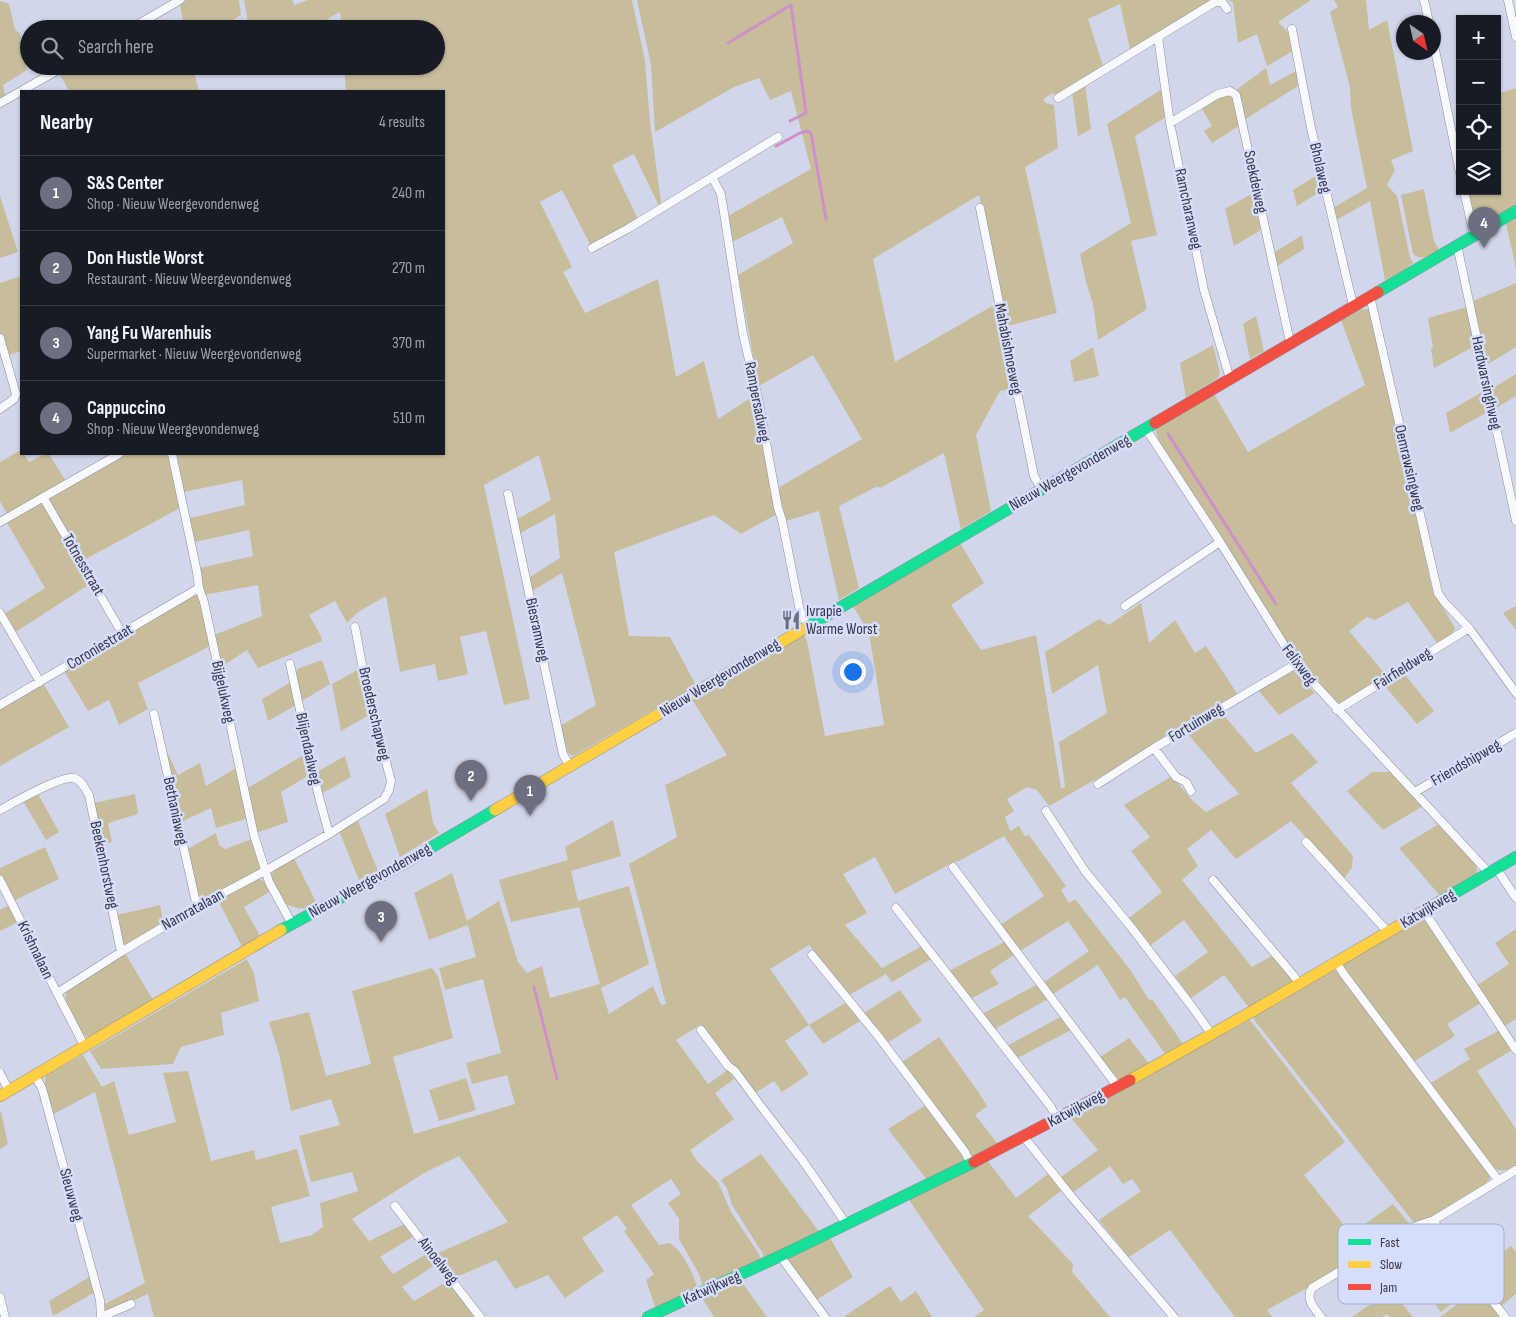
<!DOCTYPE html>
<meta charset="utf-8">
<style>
body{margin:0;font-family:"Sofia Sans Condensed",sans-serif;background:#242831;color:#f1f3f6}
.controls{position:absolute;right:15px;top:15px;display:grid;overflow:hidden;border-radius:0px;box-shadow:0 1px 4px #0004}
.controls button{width:45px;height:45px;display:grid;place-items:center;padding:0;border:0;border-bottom:1px solid #363941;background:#171b24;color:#f1f3f6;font:25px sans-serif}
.compass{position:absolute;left:1396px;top:15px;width:45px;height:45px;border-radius:50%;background:#171b24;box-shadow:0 1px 4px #0004;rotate:146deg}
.you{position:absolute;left:852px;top:671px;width:18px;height:18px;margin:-12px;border:4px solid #fff;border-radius:50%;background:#1a73e8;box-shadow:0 0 0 8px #1a73e833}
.badge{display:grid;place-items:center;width:32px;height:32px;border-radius:50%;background:#6c6f80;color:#fff;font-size:16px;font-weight:700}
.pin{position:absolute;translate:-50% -41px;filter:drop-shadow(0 1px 2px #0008)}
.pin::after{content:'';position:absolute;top:26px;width:18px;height:15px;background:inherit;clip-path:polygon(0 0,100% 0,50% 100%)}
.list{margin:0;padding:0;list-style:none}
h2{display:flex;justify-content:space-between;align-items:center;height:65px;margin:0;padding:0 20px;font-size:21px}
h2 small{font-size:16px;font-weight:400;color:#9ea1a6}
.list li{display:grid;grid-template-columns:32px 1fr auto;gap:15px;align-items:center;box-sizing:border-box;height:75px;padding:0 20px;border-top:1px solid #363941}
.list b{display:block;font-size:19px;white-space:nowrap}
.list p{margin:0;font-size:16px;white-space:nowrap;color:#9ea1a6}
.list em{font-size:16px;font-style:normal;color:#9ea1a6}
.icon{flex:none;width:28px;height:28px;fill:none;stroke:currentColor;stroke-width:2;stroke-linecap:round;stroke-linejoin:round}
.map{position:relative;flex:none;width:1516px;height:1317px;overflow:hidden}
.search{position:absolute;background:#171b24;box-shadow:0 1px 4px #0004;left:20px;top:20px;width:425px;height:55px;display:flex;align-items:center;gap:12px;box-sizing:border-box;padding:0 18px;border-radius:28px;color:#9ea1a6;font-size:19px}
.panel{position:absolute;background:#171b24;box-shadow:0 1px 4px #0004;left:20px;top:90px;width:425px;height:365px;border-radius:0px}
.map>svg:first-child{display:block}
.green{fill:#c8bd9b}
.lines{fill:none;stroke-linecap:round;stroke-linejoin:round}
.stream{stroke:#cf90ca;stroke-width:3}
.street-casing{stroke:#8c8e9e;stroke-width:9}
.fast-casing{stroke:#8c8e9e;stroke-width:12}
.slow-casing{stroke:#8c8e9e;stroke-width:12}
.jam-casing{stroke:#8c8e9e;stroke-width:12}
.street{stroke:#f8f9fc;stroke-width:8}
.fast{stroke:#16e098;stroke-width:11}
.slow{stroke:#ffcf43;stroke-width:11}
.jam{stroke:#f24e42;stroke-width:11}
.labels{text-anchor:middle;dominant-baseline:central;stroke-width:5;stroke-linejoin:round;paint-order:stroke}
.street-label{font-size:16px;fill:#353847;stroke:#d6defc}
.poi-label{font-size:16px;fill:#353847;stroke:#d6defc;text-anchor:start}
.key{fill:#d6defc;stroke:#a6acc6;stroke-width:1}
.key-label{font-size:14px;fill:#353847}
</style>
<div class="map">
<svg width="1516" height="1317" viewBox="0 0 1516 1317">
<rect width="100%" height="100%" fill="#d2d6ea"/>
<!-- green -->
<path class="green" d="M187 0H239L241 15 218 29H184L180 4Z
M244 0H292L294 5 308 0H632L645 61 650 121 661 202 659 206 634 154 612 165 638 219 591 246 562 190 540 202 572 267 563 272 585 313 658 279 676 377 704 361 718 419 752 397 756 404 777 514 741 534 714 515 614 552 629 636 670 637 696 685 573 756 566 752 560 726 596 705 562 573 532 591 530 577 560 558 555 514 519 534 516 520 551 500 539 455 484 485 530 699 504 705 486 631 460 637 468 674 438 681 435 664 400 672 386 596 358 612 347 623 335 601 309 615 321 636 322 641 258 668 247 650 221 667 214 635 262 616 258 585 204 595 200 568 253 556 249 530 195 542 190 518 245 505 242 480 184 492 177 454H444V91H346L344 66H436V29H342L340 12 310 29H249Z
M637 0H1212L1130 49 1120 4 1088 19 1103 66 1055 96 1053 93 1043 99 1046 103 1054 105 1058 148 1025 167 1057 313 1007 326 979 195 873 259 895 362 994 305 1012 389 1000 391 976 435 991 511 961 529 944 453 880 488 878 486 839 506 859 588 839 600 819 511 786 521 778 488 862 439 813 355 759 386 738 275 793 243 782 217 732 242 728 216 811 169 791 91 770 100 759 78 734 87 655 132 651 65Z
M1227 0H1311L1278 22 1290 34 1293 51 1267 66 1257 34 1238 43 1233 2Z
M1334 0H1366L1369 30 1387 20 1413 151 1391 160 1395 170 1387 185 1397 196 1410 257 1413 263 1403 271 1385 280 1370 201 1333 222 1331 209 1367 188 1351 108 1350 87 1330 12 1338 7Z
M0 1 9 4 15 30 20 33 27 70 3 85 5 95 0 98Z
M71 66H192L199 91H69L59 73Z
M1266 68 1270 85 1296 71 1298 86 1244 120 1239 94 1236 90Z
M1085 84 1091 129 1078 136 1072 92Z
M1516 88V205L1482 224 1476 225 1466 191H1497V94Z
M1162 89 1166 117 1135 136 1157 235 1131 241 1147 309 1098 340 1093 304 1086 282 1080 254 1131 223 1107 124Z
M1229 94 1233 99 1239 126 1212 143 1204 131 1212 126 1201 107 1216 99Z
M1317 175 1321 191 1297 206 1293 190Z
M1424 189 1434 241 1439 250C1430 255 1422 262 1413 254L1401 195Z
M1253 193 1261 230 1234 246 1225 209Z
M0 196 18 252 0 258Z
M1516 218V268L1506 224Z
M1302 235 1304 249 1274 268 1272 254Z
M21 276V351L6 356 0 339V283Z
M1516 283V347L1488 364 1486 363 1473 301Z
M1467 307 1475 346 1434 368 1431 349 1433 347 1428 318Z
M1369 309 1373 317 1432 589 1455 628 1452 634 1437 643 1408 602 1375 620 1367 617 1349 631 1386 675 1340 703 1336 702 1302 666 1159 442 1156 431 1159 426 1214 394 1248 452 1365 385 1341 320 1359 310Z
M1256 316 1264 351 1250 359 1243 324Z
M1213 345 1220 373 1218 378 1186 398 1180 363Z
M1093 347 1099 376 1074 382 1070 361Z
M1516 374V396L1496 408 1493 388Z
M1484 391 1489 411 1450 433 1446 413Z
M21 450V454H24L29 462 45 454H49L65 480 7 514 0 501V462Z
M125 454H169L180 508 82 561 47 500 51 494Z
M38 503 45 506 90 584 14 633 4 614 45 588 6 521Z
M960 543 984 583 951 605 981 650 1036 635 1061 788 1065 787 1059 742 1107 713 1098 665 1052 694 1045 652 1099 619 1109 625 1141 603 1149 643 1175 620 1195 653 1206 646 1238 695 1126 762 1049 806 1037 790 1027 787 1007 799 1014 811 1005 817 1010 831 1019 826 1025 836 1029 835 1066 886 1061 890 1069 903 1075 899 1131 971 1149 1000 1152 999 1183 1044 1165 1054 1125 997 1120 1000 1098 965 1053 994 1044 982 1089 951 1068 921 1020 951 1000 925 1044 896 1004 836 959 861 952 863 895 894 875 857 843 874 867 913 845 925 882 968 922 946 931 959 892 982 886 974 849 995 809 945 770 969 809 1025 845 1003 860 1021 823 1044 809 1025 785 1041 809 1074 782 1092 774 1081 752 1095 726 1064 700 1025 676 1040 708 1084 728 1070 734 1079 715 1093 734 1119 690 1150 697 1161 718 1182 731 1212 759 1254 761 1261 703 1287 699 1274 679 1239V1219L668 1203 681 1194 671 1179 631 1205 659 1245 670 1243C684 1253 693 1273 698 1290L656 1309 646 1280 654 1274 624 1231 627 1229 617 1215 582 1238 604 1271 565 1298 548 1275 515 1289 496 1260 454 1278 436 1254 508 1222 459 1156 424 1173 352 1219 369 1241 404 1224 414 1236 380 1257 393 1274 428 1253 436 1264 402 1287 414 1301 449 1280 476 1317H154L148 1294 110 1311 106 1312 103 1310V1305L145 1283 95 1092 52 1115C49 1103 41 1086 47 1075L83 1055 102 1087 114 1081 129 1135 176 1122 163 1073 188 1071 211 1161 254 1150 256 1160 297 1149 310 1196 271 1207 280 1243 312 1235 323 1227 320 1203 358 1191 352 1172 311 1182 299 1136 340 1125 331 1099 291 1111 279 1054 269 1022 309 1012 326 1076 371 1064 352 991 432 968 438 976 453 1038 393 1057 414 1134 515 1104 507 1075 472 1084 466 1063 501 1053 483 979 445 990 439 968 476 957 468 925 429 940 414 893 452 873 467 921 499 901 518 962 527 973 542 966 550 998 600 984 579 907 511 922 499 880 568 860 565 847 613 820 621 856 571 871 578 901 629 886 649 964 601 988 609 1014 653 986 661 1005 666 1004 629 864 677 837 665 785 727 755 693 701 803 634 807 641 825 736 884 725 869 633 853 606Z
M195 594 200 599 210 646 138 683 148 709 119 725 109 700 88 711 64 671Z
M1516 606V630L1503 613Z
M322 660 330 684 300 702 295 681 297 669Z
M361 668 371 714 341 731 332 684Z
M1293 670 1315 693 1279 715 1258 690Z
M1403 672 1434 711 1417 724 1384 685Z
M291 682 296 705 268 721 262 699Z
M43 683 69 727 0 766V708Z
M1221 712 1256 753 1292 733 1318 762 1291 783 1353 856 1352 867 1344 879 1291 821 1236 859 1211 830 1187 849 1198 866 1182 880 1252 967 1272 956 1294 982 1249 1008 1224 975 1191 998 1175 976 1208 952 1184 920 1151 945 1129 918 1162 892 1131 851 1150 837 1124 805 1172 776 1193 801 1206 812 1239 794 1187 733Z
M307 753 311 774 281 792 288 822 256 833 246 789Z
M168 754 178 775 200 763 206 786 236 768 248 818 216 828 211 808 181 822 167 762Z
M345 756 351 777 321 794 315 773Z
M1372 772H1391L1423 806 1383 830 1347 791Z
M427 789 433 823 439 833 400 857 385 814Z
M38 794 59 832 46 840 23 801Z
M135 794 138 814 108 823 112 842 103 844 94 803Z
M357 819 378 871 359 880 339 831Z
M1439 824 1475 863 1477 870 1476 874 1441 897 1399 848Z
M216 833 219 845 225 849 252 839 260 869 259 871 202 901 198 899 186 850Z
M45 847 59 879 13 901 0 874V868Z
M294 858 317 904C307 911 297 909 285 904 267 874 262 877 294 858Z
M259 879 266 882 271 891 244 907 260 936 242 947 218 900Z
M10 905 18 922 0 931V910Z
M160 905 164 924 127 945 124 944 117 915Z
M1419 919H1423L1427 922 1481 1003 1447 1024 1455 1036 1413 1062 1343 968 1344 964Z
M1516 929V1019L1503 1027 1476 986 1509 964 1495 943Z
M1006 941 1015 954 990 971 999 984 970 999 949 971Z
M125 953 153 1000 91 1036 87 1037C76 1029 60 1001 68 989Z
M247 959 254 973 259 1001 221 1013 224 1035 181 1047 173 1064 101 1069 90 1051Z
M1334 970 1339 973 1488 1173 1490 1178C1483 1191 1431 1219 1415 1224L1255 1021 1254 1017Z
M1038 984 1048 999 993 1030 982 1014Z
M900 990 922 1021 887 1043 864 1013Z
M1062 1016 1071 1030 1016 1059 1007 1046Z
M1250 1020 1345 1142 1304 1175 1351 1234 1393 1204 1411 1226 1333 1274 1267 1310 1272 1317H1235L1170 1230 1129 1257 1099 1220 1141 1191 1132 1179 1123 1184 1110 1166 1072 1193 1061 1177 1098 1150 1070 1117Z
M1500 1030 1512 1050 1477 1071 1516 1129V1166C1506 1170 1501 1174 1491 1166L1429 1084 1470 1059 1464 1049Z
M939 1037 979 1093 987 1106 975 1115 998 1144 973 1157 970 1156 902 1062Z
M1129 1038 1149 1064 1119 1080 1100 1057Z
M466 1078 476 1110 439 1121 429 1090Z
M926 1105 960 1149 966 1160 965 1162 927 1180 888 1129Z
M1 1112 8 1144 0 1149V1113Z
M761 1154 820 1233 765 1260 763 1254 732 1205 727 1188 721 1180Z
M987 1160 1016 1198 1048 1174 1061 1191 1028 1216 1073 1264 1072 1272 1110 1317H974L984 1310 909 1200Z
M830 1238 853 1277 816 1300 788 1259 789 1257Z
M1388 1246 1410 1279 1392 1291 1413 1317H1390L1387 1314 1383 1317H1352L1375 1301 1351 1268Z
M1511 1246 1516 1252V1294L1500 1307 1474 1273Z
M1449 1247 1476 1285 1441 1312 1411 1273Z
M91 1276 95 1292 53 1316 49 1301Z
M741 1281 767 1317H714L702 1298Z
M890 1286 901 1302 916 1291 932 1317H843Z
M1479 1288 1502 1315 1499 1317H1440Z"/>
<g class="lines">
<!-- stream -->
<path class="stream" d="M728 43 791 5 806 113 790 121
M776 146 800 133 807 131 811 133 826 219
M1168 434 1276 604
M534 987 557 1079"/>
<defs>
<path id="street" d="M1424 0 1429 22
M1508 0 1516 37
M130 29 180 0
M1292 29 1311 128 1353 305
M1158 37 1170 123 1204 290 1230 379
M1434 45 1460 173
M1058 98 1215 2H1222L1227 9
M0 103 65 66
M1170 123 1218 94 1230 91 1236 95 1290 342
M712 177 721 194 743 334 758 398 778 508 782 520 800 611 808 626
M1464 191 1474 235
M980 208 1034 476 1041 489
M1457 245 1516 521
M592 248 629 228 778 137
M1370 296 1438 593 1445 603 1469 628 1516 693
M0 338 16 394 14 399 0 409
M1146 429 1220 542 1296 664 1489 873
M172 454 197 572 199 588 204 602 254 835 269 882 292 924
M508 494 563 754 569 765
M43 497 122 633
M0 522 119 454
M1125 606 1220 542
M0 613 40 682
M290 664 318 793 329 834
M0 705 199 588
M1337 710 1469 628
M154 714 197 907
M1154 748 1176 777 1186 782 1191 791
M1098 784 1154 748 1296 664
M1415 792 1516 733
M0 810C13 803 62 775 74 778 82 780 85 789 89 795L121 952
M1046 811 1085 871 1131 927 1193 1008 1212 1035
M1306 842 1388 932
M953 867 1118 1087
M1496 868 1516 898
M0 880 57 993
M1213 880 1294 976 1300 985
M896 908 1051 1107 1057 1119
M1424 911 1516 1050
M812 955 878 1036 965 1152 971 1164
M1337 963 1343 973 1498 1180
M701 1030 728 1066 735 1071 760 1105 803 1161 847 1225
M85 1047 57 993 121 952 197 907 265 871 329 834 384 799 389 790 391 781 366 685 355 627
M0 1073 9 1091
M35 1076 42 1088 100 1300 101 1317
M1024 1137 1071 1196 1174 1317
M395 1206 480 1317
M781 1257 825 1317
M0 1297 5 1317
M101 1317 131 1304
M1321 1317C1314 1308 1305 1299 1312 1288L1413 1227 1434 1220
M1505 1317 1441 1235 1434 1220 1516 1170"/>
<path id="fast" d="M1378 292 1516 211
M807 627 1155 423
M1429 908 1516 857
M281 930 403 864 495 810
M648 1317 791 1251 974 1162"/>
<path id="slow" d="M495 810 807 627
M1130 1080 1251 1012 1429 908
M0 1096 281 930"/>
<path id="jam" d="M1155 423 1378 292
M974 1162 1130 1080"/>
</defs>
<!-- street casing -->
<use href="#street" class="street-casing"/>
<!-- fast casing -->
<use href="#fast" class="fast-casing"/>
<!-- slow casing -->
<use href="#slow" class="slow-casing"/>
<!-- jam casing -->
<use href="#jam" class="jam-casing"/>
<!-- street -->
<use href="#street" class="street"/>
<!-- fast -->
<use href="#fast" class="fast"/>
<!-- slow -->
<use href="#slow" class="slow"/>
<!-- jam -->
<use href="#jam" class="jam"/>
</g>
<!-- icons -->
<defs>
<symbol id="restaurant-bare" viewBox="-9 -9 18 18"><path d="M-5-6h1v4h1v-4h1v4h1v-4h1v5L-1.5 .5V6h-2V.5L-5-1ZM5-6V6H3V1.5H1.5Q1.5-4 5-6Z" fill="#6c6f80" stroke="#d6defc" stroke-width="2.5" paint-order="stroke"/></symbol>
</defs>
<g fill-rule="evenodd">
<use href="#restaurant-bare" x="777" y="606" width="28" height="28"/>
</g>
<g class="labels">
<!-- street labels -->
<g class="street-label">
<text transform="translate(1320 168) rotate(77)">Bholaweg</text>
<text transform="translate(1255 182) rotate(78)">Soekdeiweg</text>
<text transform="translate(1188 209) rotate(78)">Ramcharanweg</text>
<text transform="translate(1008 349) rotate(79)">Mahabishnoeweg</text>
<text transform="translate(1486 383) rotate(78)">Hardwarsinghweg</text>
<text transform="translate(757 402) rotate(79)">Rampersadweg</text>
<text transform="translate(1409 468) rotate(77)">Oemrawsingweg</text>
<text transform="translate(1070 473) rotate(-30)">Nieuw Weergevondenweg</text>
<text transform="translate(83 565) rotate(60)">Totnesstraat</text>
<text transform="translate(537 630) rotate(78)">Biesramweg</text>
<text transform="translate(100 647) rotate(-31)">Coroniestraat</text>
<text transform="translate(1299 665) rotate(53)">Felixweg</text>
<text transform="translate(1403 669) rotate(-32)">Fairfieldweg</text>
<text transform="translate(720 678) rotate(-31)">Nieuw Weergevondenweg</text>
<text transform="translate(223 692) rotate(78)">Bijgelukweg</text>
<text transform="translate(374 714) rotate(77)">Broederschapweg</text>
<text transform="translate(1196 723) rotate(-31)">Fortuinweg</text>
<text transform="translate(308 749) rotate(78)">Blijendaalweg</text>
<text transform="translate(1466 763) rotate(-30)">Friendshipweg</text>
<text transform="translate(175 811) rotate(78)">Bethaniaweg</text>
<text transform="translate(104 865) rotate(78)">Beekenhorstweg</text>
<text transform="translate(370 881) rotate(-29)">Nieuw Weergevondenweg</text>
<text transform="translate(1428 909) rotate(-31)">Katwijkweg</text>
<text transform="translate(193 910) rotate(-29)">Namratalaan</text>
<text transform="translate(35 950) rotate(64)">Krishnalaan</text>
<text transform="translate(1076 1109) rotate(-28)">Katwijkweg</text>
<text transform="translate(71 1195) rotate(75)">Sieuwweg</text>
<text transform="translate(438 1261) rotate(52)">Ainoelweg</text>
<text transform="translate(712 1288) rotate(-24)">Katwijkweg</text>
</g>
<!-- poi labels -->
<g class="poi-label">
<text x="806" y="611">Ivrapie<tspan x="806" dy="18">Warme Worst</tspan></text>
</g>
</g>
<!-- legend -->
<rect x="1338" y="1224" width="166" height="80" rx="8" class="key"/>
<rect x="1348" y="1239" width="23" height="6" fill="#16e098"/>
<rect x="1348" y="1261" width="23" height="7" fill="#ffcf43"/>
<rect x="1348" y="1284" width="23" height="6" fill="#f24e42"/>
<g class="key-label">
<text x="1380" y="1247">Fast</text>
<text x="1380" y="1269">Slow</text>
<text x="1380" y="1292">Jam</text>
</g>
</svg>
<div class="controls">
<button>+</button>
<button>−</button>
<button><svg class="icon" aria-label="locate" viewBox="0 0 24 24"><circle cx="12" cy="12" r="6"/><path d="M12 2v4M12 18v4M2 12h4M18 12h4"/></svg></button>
<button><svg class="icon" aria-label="layers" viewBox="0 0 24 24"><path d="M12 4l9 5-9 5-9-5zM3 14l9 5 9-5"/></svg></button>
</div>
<svg class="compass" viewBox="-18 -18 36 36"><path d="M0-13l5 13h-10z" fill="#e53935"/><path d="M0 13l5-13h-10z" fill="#9ea1a6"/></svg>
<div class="you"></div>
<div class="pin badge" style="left:530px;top:816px">1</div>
<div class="pin badge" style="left:471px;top:801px">2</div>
<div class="pin badge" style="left:381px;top:942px">3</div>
<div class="pin badge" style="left:1484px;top:248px">4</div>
<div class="search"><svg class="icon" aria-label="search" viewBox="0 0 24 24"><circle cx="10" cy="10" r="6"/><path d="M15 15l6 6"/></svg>Search here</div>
<section class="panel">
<h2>Nearby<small>4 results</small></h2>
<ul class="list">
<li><span class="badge">1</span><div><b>S&amp;S Center</b><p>Shop · Nieuw Weergevondenweg</p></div><em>240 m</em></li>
<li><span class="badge">2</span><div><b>Don Hustle Worst</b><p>Restaurant · Nieuw Weergevondenweg</p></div><em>270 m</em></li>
<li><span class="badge">3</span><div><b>Yang Fu Warenhuis</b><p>Supermarket · Nieuw Weergevondenweg</p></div><em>370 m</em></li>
<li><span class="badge">4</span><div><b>Cappuccino</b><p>Shop · Nieuw Weergevondenweg</p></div><em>510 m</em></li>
</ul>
</section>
</div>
